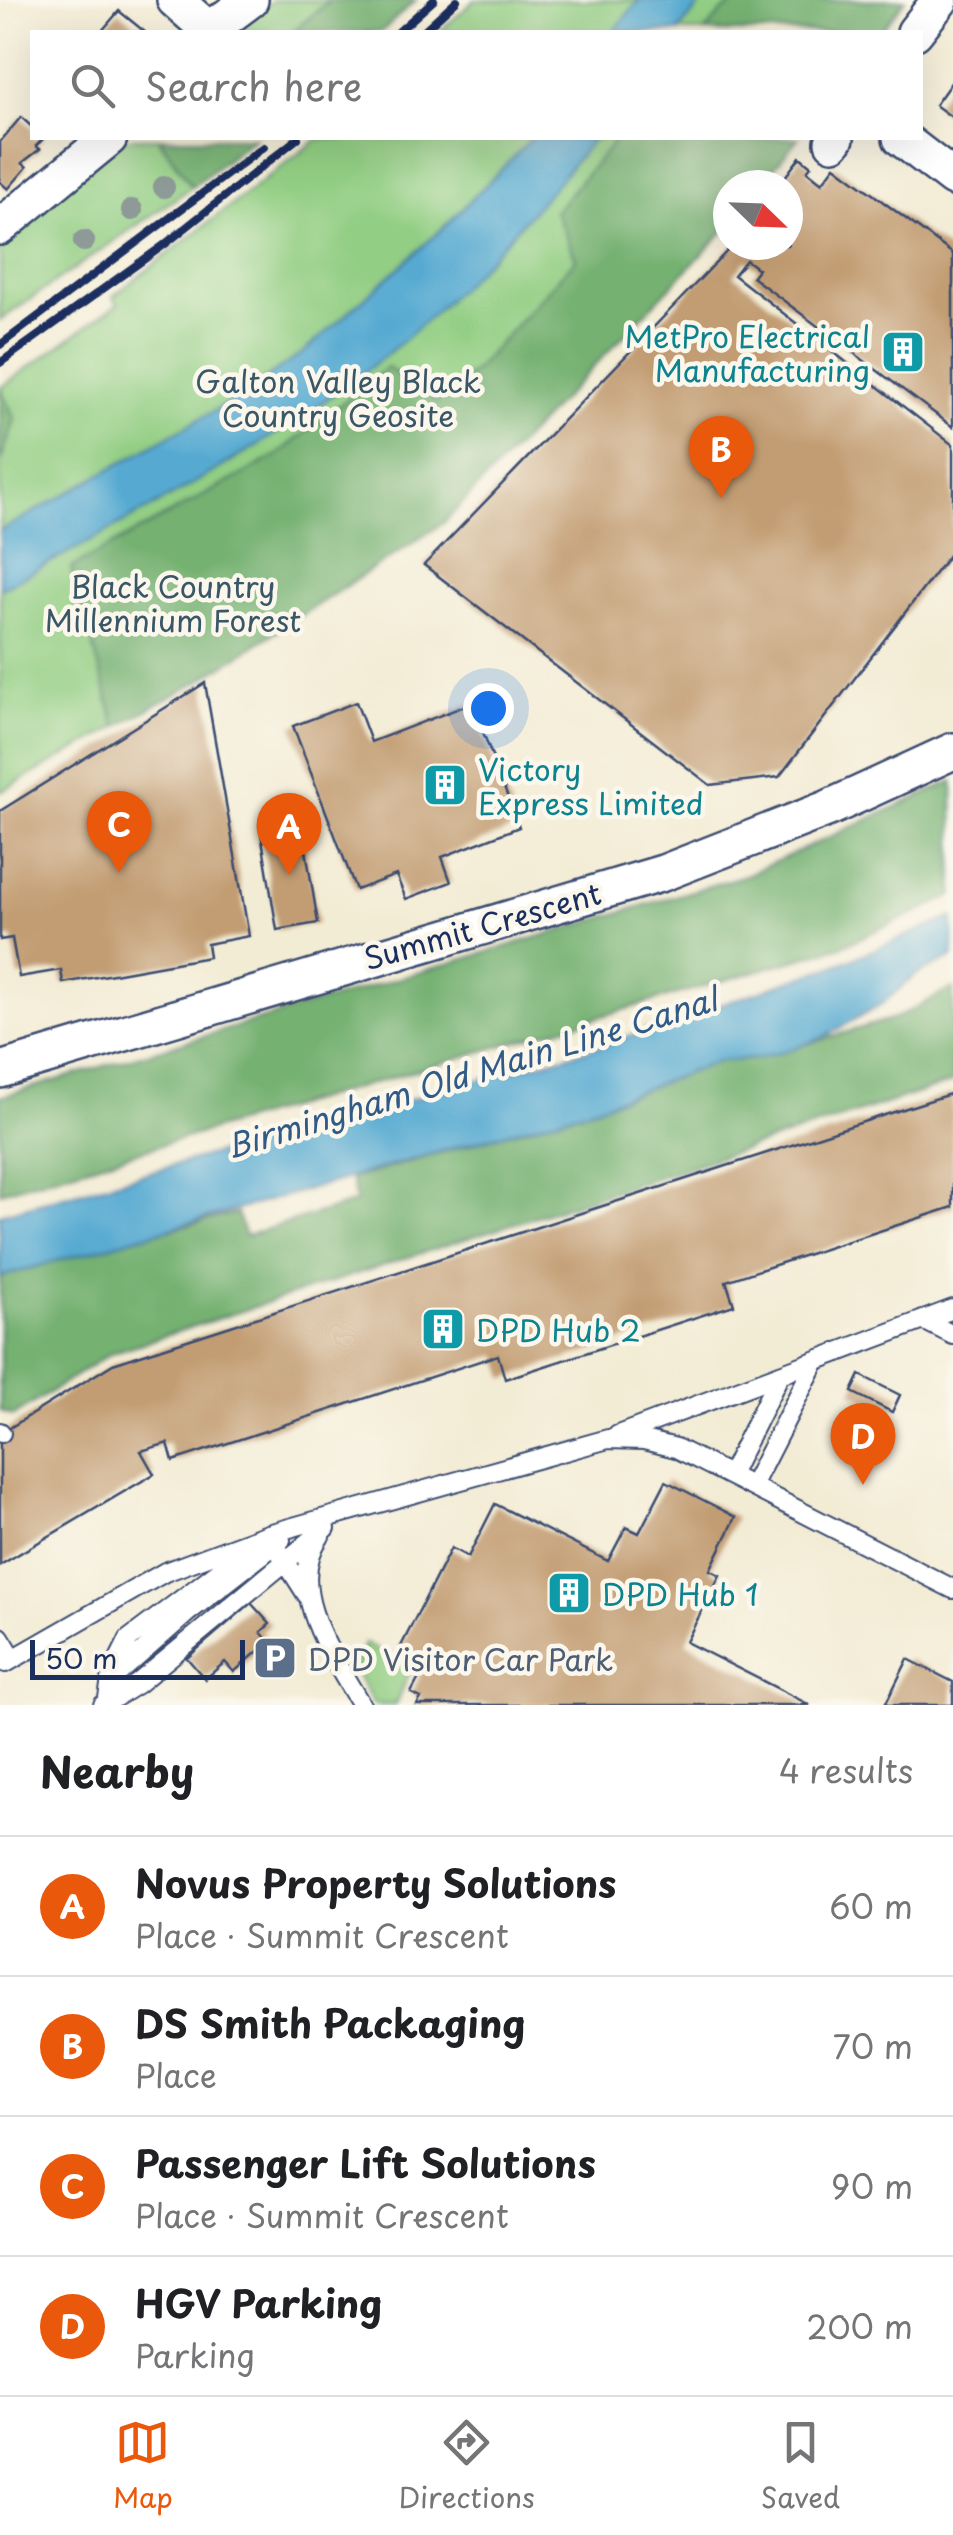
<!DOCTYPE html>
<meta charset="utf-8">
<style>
body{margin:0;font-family:"Playpen Sans",sans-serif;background:#f2f2f2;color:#202124}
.compass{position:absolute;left:713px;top:170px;width:90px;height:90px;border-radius:50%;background:#fff;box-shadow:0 10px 40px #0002;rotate:113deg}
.scale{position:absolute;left:30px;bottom:25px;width:215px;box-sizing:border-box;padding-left:10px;border:5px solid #1b2f5e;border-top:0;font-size:28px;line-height:35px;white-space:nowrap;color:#1b2f5e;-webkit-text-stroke:8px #fbf7ec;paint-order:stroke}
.you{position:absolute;left:488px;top:708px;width:35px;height:35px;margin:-25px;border:8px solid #fff;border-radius:50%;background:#1a73e8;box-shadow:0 0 0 15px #1a73e833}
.badge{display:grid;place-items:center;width:65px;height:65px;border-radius:50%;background:#ea580c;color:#fff;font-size:32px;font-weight:700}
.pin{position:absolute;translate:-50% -82px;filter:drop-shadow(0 2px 5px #0008)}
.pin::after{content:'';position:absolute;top:52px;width:35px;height:30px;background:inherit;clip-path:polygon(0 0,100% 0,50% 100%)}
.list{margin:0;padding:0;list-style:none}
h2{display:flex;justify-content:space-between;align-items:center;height:130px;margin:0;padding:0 40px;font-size:42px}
h2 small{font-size:32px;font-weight:400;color:#757577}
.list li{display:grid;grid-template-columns:65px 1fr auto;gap:30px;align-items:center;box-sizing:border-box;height:140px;padding:0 40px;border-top:2px solid #e0e0e0}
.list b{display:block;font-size:38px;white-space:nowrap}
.list p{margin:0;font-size:32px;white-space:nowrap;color:#757577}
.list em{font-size:32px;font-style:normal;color:#757577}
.icon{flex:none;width:55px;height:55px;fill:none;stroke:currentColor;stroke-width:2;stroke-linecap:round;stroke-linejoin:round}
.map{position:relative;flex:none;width:953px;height:1705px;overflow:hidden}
.search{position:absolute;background:#fff;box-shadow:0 10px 40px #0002;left:30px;right:30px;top:30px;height:110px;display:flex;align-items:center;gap:25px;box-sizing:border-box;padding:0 35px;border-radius:0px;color:#757577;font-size:38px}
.sheet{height:690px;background:#fff}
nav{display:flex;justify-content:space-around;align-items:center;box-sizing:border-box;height:140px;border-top:2px solid #e0e0e0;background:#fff;font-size:28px;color:#757577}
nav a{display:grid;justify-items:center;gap:5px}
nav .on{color:#ea580c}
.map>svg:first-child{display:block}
.green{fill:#92ce83;stroke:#567e70;stroke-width:2.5}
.forest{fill:#75b171;stroke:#487068;stroke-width:2.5}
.water{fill:#56aad2;stroke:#386c98;stroke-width:2.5}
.building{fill:#c29d73}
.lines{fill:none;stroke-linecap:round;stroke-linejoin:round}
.lane-casing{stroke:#3b4b70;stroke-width:22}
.street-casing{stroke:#3b4b70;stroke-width:40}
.lane{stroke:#fff;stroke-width:18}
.street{stroke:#fff;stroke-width:35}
.rail{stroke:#1b2f5e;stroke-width:8}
.tree{fill:#8d9a98}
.labels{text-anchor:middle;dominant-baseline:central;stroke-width:9;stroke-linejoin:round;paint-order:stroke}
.culture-label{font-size:30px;fill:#0d838f;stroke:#fbf7ec;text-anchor:start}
.park-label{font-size:30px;fill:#395767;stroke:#fbf7ec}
.street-label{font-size:30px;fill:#1b2f5e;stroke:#fbf7ec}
.service-label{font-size:30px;fill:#4e5e75;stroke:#fbf7ec;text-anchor:start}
.water-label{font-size:32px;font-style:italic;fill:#305a87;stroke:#fbf7ec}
</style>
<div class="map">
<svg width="953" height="1705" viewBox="0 0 953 1705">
<rect width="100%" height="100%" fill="#fbf7ec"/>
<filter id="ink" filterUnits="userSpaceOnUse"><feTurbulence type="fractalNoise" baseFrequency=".01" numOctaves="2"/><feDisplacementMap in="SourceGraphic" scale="20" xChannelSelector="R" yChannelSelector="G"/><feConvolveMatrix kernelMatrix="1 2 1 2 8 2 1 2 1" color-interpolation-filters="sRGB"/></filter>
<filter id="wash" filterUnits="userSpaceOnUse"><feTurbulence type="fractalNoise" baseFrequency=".0048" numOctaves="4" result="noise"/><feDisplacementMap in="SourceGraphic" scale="40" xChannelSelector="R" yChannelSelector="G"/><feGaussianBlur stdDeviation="2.25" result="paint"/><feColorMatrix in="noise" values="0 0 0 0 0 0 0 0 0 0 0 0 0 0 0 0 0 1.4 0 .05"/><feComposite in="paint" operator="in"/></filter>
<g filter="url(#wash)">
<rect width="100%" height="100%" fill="#f3ecd5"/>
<!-- green -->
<path class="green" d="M273 0H330L293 32H232Z
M475 0H905L880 32H439Z
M123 138H163L160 140 192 187 0 320V241Z
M319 138H798L760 185H728L727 228 443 523 201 680 0 792V427L14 418 0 388 118 304 113 296Z
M365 1643 412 1667 395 1705H374L353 1668Z"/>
<!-- forest -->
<path class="forest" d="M330 0H416L381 32H293Z
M741 0H905L880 32H705L722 12Z
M163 138H254L192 187 160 140Z
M617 138H798L760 185H728L727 228 443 523 201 680 116 727 71 568 276 456 387 367 437 402 475 370 576 259 555 211Z
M0 388 15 419 0 464Z
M953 781V896L842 946 0 1192V1097L746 875Z
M953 988V1082L111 1353 13 1416 0 1410V1277L82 1251 237 1213 245 1236 356 1202 351 1179 597 1107 719 1061 756 1059 898 1017Z"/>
<!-- water -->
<path class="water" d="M639 0H704L678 32H613Z
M532 138H594C523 225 444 313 354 380 244 461 120 525 0 589V531L242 395 305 351 441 230Z
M953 917V957L916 975 883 1003 822 1038 792 1049 756 1059 719 1061 597 1107 0 1277V1214L594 1048 839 964Z"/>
<g id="blocks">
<!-- building -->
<path class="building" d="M119 11 145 32H101Z
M953 80V118L935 105Z
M21 117 32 127V138H44L36 146 40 149 22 163 27 167 8 189 0 182V142Z
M800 157 811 166 807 171 822 183 835 166 953 254V427L752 277 758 269 746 260 734 275 953 445V550L779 777 710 785 424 565 733 245H788V185H779Z
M205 683 249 936 207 944 209 957 63 983 61 970 19 977 12 938 0 940V811Z
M356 702 371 742 472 703 519 827 442 857 451 882 406 899 396 875 356 890 293 726Z
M301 820 318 923 277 930 260 827Z
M953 1093V1207L726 1281 734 1305 511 1377 505 1379 498 1355 173 1461 168 1443 141 1451 154 1474 0 1565V1434L113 1364Z
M860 1375 900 1395 892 1412 852 1392Z
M666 1481 736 1517 710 1570 720 1575 686 1642 810 1705H417L421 1698 411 1693 420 1676 395 1658 451 1548 468 1557 495 1504 608 1561 626 1527 639 1533Z
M251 1603 270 1624 261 1632 269 1642 234 1672 225 1662 205 1679 187 1658Z
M908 1659 953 1682V1705H885Z"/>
</g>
</g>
<g filter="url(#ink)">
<use href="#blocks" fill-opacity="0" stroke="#3b4b70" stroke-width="2.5"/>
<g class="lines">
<defs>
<path id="lane" d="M923 1320 953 1335
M0 1432 1 1433
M618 1435 953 1309
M730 1475 780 1374
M752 1486 816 1361
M320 1536C283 1588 334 1658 361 1705
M0 1637 13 1658
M0 1657 6 1663 165 1572 268 1534 307 1595
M112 1679 187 1613 281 1540
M108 1698 112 1673 129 1639 268 1534 608 1439 644 1440 676 1448 953 1589
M103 1705 137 1684 326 1528"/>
<path id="street" d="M175 0 209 30
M207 32 250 0
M915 32 940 0
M901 138 953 178
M833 142 836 138
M0 227 109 138
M0 1070 663 873 829 808 953 751"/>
</defs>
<!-- lane casing -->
<use href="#lane" class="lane-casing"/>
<!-- street casing -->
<use href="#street" class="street-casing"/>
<!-- lane -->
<use href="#lane" class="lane"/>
<!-- street -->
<use href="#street" class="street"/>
<!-- rail -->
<path class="rail" d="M398 32 434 0
M422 32 457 0
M0 345 264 147
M0 363 164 245 298 138"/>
</g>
<!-- trees -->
<g class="tree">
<circle cx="164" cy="187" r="11"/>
<circle cx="132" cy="210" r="11"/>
<circle cx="84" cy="241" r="11"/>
</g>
</g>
<!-- icons -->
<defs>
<symbol id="building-square" viewBox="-11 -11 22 22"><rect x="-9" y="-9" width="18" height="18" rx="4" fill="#0f9aa8" stroke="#fbf7ec"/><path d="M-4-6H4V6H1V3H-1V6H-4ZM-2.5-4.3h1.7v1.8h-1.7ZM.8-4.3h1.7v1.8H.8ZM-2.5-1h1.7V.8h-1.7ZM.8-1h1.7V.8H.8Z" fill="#fff"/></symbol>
<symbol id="parking-square" viewBox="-11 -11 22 22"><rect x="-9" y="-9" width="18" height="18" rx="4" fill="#5c6f8a" stroke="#fbf7ec"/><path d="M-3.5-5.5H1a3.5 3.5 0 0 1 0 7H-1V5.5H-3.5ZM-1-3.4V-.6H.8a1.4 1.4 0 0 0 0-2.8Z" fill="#fff"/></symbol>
</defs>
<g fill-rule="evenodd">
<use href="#building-square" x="878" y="327" width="50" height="50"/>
<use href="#building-square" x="420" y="760" width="50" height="50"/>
<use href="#building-square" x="418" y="1304" width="50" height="50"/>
<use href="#building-square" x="544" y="1568" width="50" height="50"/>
<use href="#parking-square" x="250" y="1633" width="50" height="50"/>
</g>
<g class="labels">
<!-- culture labels -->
<g class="culture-label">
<text x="870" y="335" text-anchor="end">MetPro Electrical<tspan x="870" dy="34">Manufacturing</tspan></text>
<text x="478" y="768">Victory<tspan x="478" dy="34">Express Limited</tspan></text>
<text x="476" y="1329">DPD Hub 2</text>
<text x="602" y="1593">DPD Hub 1</text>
</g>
<!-- park labels -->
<g class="park-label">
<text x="338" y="380">Galton Valley Black<tspan x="338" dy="34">Country Geosite</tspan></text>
<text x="173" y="585">Black Country<tspan x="173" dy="34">Millennium Forest</tspan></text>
</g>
<!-- street labels -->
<g class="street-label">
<text transform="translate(482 925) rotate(-16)">Summit Crescent</text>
</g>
<!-- service labels -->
<g class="service-label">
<text x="308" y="1658">DPD Visitor Car Park</text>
</g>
<!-- water labels -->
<g class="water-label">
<text transform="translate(471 1072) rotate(-17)">Birmingham Old Main Line Canal</text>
</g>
</g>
</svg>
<svg class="compass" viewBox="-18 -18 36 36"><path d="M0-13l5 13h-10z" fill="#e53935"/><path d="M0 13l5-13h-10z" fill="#757577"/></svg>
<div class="scale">50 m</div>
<div class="you"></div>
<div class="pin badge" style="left:289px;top:875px">A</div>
<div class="pin badge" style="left:721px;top:498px">B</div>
<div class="pin badge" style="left:119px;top:873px">C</div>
<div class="pin badge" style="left:863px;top:1485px">D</div>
<div class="search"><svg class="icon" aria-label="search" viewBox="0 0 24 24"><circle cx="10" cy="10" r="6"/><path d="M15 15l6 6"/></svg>Search here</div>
</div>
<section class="sheet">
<h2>Nearby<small>4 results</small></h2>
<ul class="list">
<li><span class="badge">A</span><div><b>Novus Property Solutions</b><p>Place · Summit Crescent</p></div><em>60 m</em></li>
<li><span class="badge">B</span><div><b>DS Smith Packaging</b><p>Place</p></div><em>70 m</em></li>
<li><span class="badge">C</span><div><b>Passenger Lift Solutions</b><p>Place · Summit Crescent</p></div><em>90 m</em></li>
<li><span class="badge">D</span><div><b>HGV Parking</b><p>Parking</p></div><em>200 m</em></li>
</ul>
</section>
<nav>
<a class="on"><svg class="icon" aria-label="map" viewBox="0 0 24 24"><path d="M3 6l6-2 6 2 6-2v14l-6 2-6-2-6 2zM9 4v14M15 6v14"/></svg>Map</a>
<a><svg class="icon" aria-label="directions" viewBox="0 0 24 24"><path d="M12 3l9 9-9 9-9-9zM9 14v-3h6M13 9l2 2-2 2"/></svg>Directions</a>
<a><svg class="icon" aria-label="saved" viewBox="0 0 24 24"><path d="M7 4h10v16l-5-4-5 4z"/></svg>Saved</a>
</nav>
